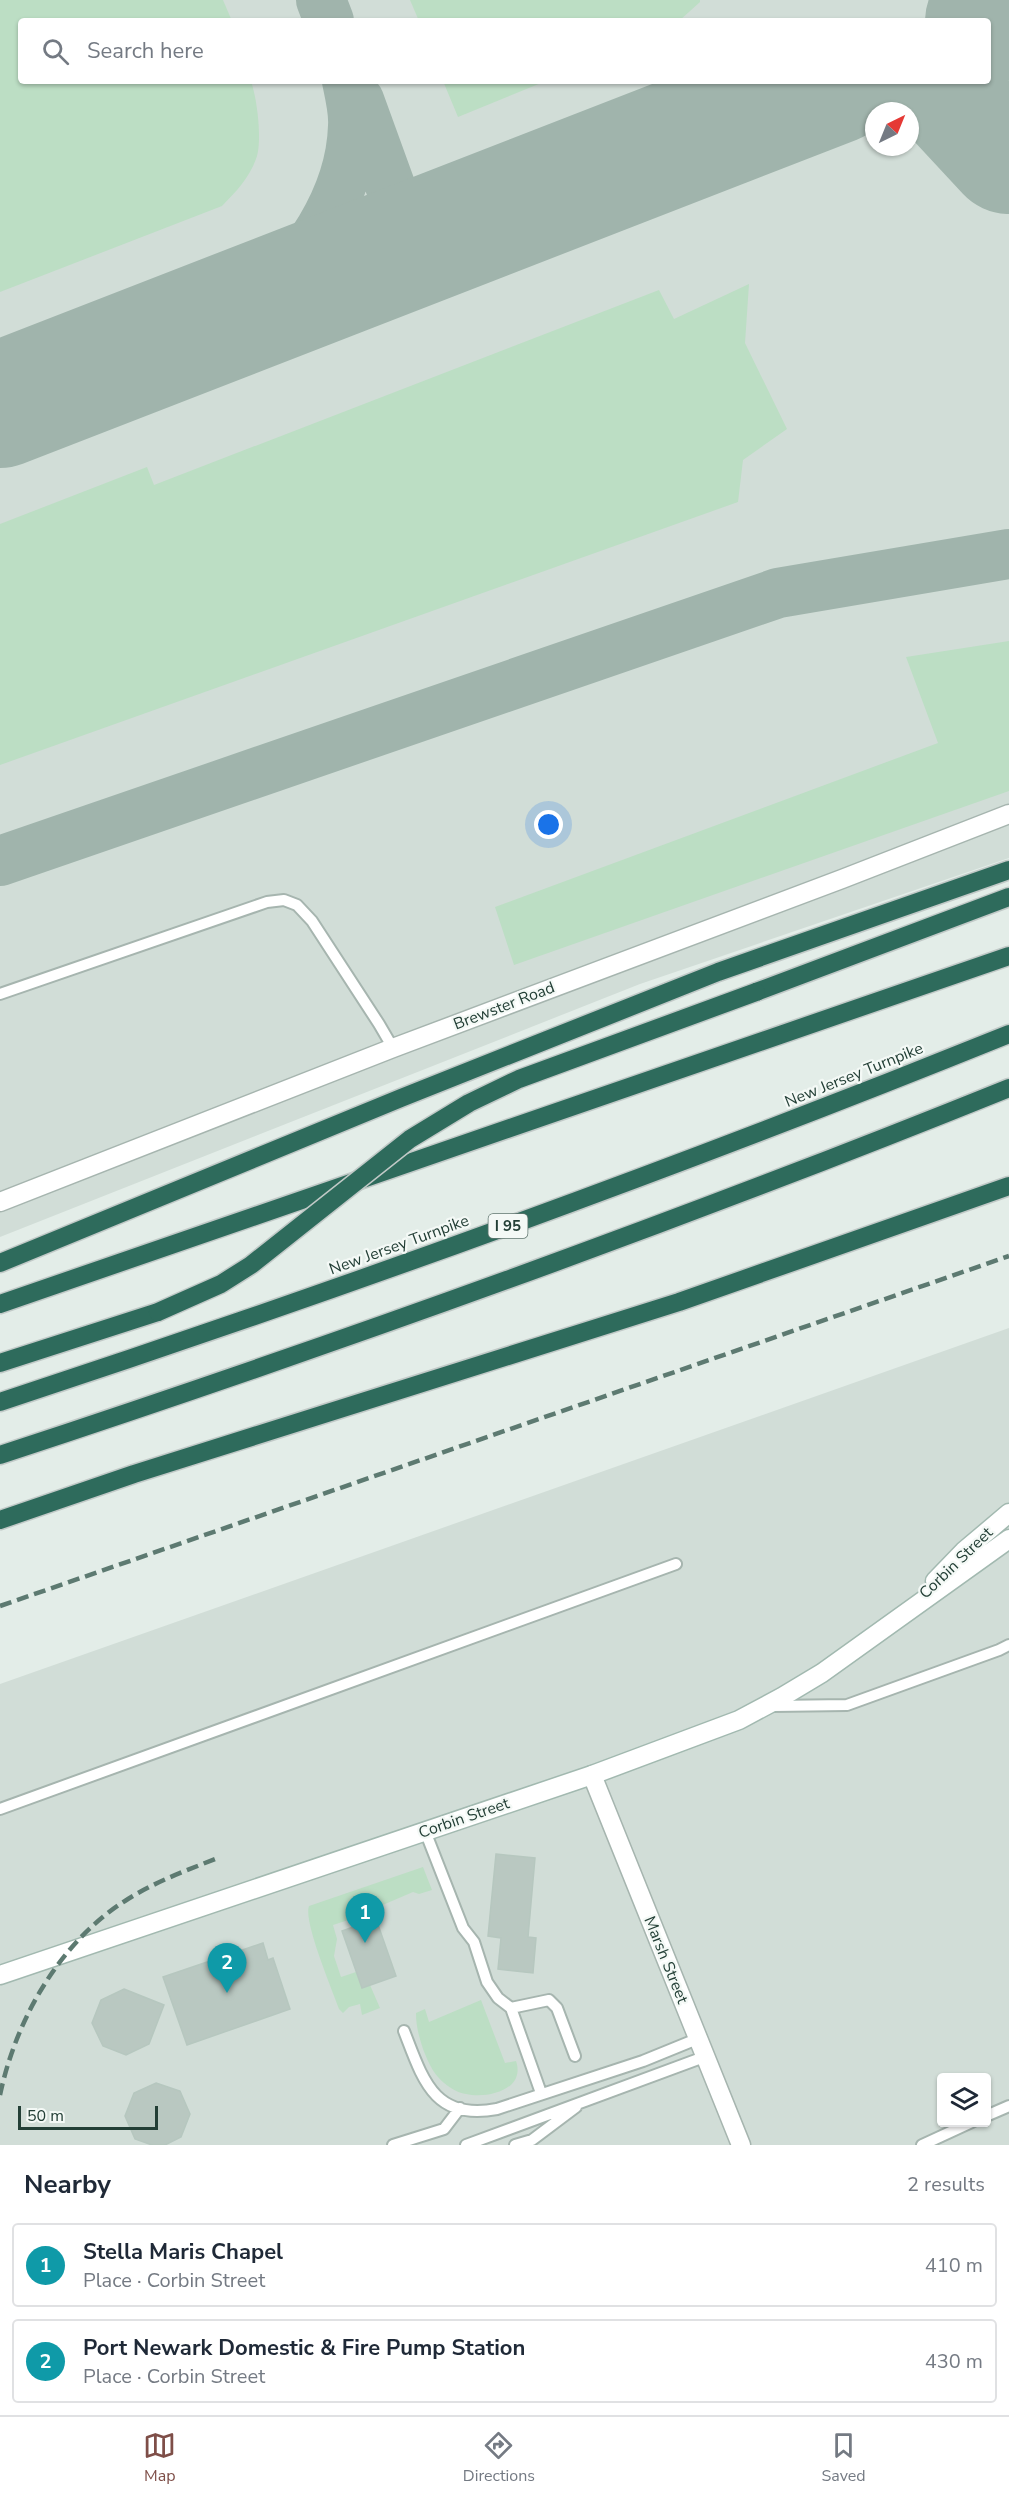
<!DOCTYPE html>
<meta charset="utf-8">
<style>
body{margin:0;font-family:"Nunito Sans",sans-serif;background:#f2f2f3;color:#1f2937}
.controls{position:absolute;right:18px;bottom:18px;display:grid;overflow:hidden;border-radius:6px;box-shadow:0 2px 4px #0004}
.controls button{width:54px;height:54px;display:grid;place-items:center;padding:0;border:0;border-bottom:2px solid #e0e1e3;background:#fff;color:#1f2937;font:30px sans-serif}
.compass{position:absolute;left:865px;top:102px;width:54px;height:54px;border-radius:50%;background:#fff;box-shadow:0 2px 4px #0004;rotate:43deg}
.scale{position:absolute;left:18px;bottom:15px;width:140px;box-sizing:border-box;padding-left:6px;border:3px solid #233f36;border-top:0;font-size:16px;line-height:21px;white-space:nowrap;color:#233f36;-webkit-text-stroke:4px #f4f9f6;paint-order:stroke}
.you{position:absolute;left:549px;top:825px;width:21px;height:21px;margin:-15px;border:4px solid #fff;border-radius:50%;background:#1a73e8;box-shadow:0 0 0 9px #1a73e833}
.badge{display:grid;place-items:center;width:39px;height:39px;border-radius:50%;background:#7e4e48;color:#fff;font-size:20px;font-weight:700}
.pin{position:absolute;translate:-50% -50px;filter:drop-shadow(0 2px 3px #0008)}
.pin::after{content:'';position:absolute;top:32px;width:21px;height:18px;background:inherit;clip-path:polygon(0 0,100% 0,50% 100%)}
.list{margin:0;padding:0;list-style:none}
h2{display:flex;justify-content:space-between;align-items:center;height:78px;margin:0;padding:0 24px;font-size:26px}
h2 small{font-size:20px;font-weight:400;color:#747a83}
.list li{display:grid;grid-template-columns:39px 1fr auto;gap:18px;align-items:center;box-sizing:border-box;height:84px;margin:0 12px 12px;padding:0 12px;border:2px solid #e0e1e3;border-radius:6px}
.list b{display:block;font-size:22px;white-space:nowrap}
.list p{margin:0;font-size:20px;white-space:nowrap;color:#747a83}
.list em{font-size:20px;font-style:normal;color:#747a83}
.icon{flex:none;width:33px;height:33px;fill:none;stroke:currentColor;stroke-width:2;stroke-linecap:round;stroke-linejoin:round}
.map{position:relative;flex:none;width:1009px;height:2145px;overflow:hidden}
.search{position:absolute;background:#fff;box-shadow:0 2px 4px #0004;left:18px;right:18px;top:18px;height:66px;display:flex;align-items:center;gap:15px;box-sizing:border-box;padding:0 21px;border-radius:6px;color:#747a83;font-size:22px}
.sheet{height:270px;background:#fff}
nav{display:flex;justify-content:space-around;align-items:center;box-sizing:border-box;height:84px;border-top:2px solid #e0e1e3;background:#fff;font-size:16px;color:#747a83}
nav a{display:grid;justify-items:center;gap:3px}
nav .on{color:#7e4e48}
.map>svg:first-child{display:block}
.built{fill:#d1ddd7;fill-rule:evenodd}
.green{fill:#bcdec4}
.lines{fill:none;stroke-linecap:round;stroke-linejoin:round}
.taxiway{stroke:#a0b4ac;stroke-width:50}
.runway{stroke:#a0b4ac;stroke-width:126}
.building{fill:#b9c8c1;stroke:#b6c7bf;stroke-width:1.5}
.lane-casing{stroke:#a6b5af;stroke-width:14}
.street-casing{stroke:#a6b5af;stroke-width:21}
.secondary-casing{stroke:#a2b9b0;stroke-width:21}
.highway-casing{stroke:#c1c9c7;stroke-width:21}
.lane{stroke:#fff;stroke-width:10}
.street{stroke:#fff;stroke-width:18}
.secondary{stroke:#fff;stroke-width:18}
.highway{stroke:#2e6b5c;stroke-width:18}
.rail{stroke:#5d7a71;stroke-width:4.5;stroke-dasharray:12 6;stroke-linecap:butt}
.highway-bridge-casing{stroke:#c1c9c7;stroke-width:21;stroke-linecap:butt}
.highway-bridge{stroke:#2e6b5c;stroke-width:18}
.labels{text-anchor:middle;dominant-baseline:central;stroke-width:4.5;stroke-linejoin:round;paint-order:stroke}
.shield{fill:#f4f9f6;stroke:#627770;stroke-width:1.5}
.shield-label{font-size:15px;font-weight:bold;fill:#233f36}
.street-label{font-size:16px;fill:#233f36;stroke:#f4f9f6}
</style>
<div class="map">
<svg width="1009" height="2145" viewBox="0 0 1009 2145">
<rect width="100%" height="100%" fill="#e3ede8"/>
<!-- built -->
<path class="built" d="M0 0H1009V858L640 984 0 1237ZM21 21H988V81H21ZM874 111H910V147H874Z
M1009 1328V2145H0V1684ZM942 2078H986V2122H942Z"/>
<!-- green -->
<path class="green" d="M0 0H223L232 21H21V81H251C257 99 262 138 257 156 251 176 236 192 222 206L0 292Z
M410 0H700V2L679 21H419Z
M443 81H546L458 117Z
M749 284 745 343 787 429 743 460 738 502 0 765V524L147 467 154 485 659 290 674 319Z
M1009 641V791L514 965 495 907 938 743 906 657Z
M423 1867 432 1890 419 1894 413 1892 378 1907 379 1910 333 1925 337 1939 334 1956 341 1977 356 1972 362 1987 370 1985 380 2008 362 2015 360 2004 349 2007 343 2013 339 2009C332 1989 303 1921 309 1906Z
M481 2000 505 2063 516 2061C526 2090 487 2099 466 2094 456 2093 444 2084 438 2077 431 2069 427 2059 423 2049 419 2036 416 2027 416 2013L425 2009 429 2022Z"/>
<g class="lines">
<!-- taxiway -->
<path class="taxiway" d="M321 0 329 21
M359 100 412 246
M201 327C216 320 232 313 246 305 305 271 351 194 353 126 354 112 350 95 347 81
M0 861 778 593 1009 554"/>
<!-- runway -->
<path class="runway" d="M988 21 1009 13
M944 81 1009 151
M0 405 834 81"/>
</g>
<!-- building -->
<path class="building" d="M496 1854 535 1858 528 1937 536 1938 533 1973 498 1969 501 1938 488 1936Z
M376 1919 396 1976 362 1988 342 1931Z
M263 1943 268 1960 273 1958 290 2009 187 2045 163 1977Z
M124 1989 164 2005 149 2044 126 2055 103 2046 92 2023 101 2000Z
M156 2083 180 2091 190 2114 181 2137 165 2145H152L135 2139 125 2116 134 2093Z"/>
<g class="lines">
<defs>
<path id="lane" d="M0 994 267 902 284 900 297 905 312 921 379 1024 393 1048
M773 1706 847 1705 999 1650 1009 1645
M0 1809 676 1564
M425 1831 463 1928 474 1942 487 1982 498 1998 511 2008 541 2093
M511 2008 549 2000 557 2008 575 2056
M404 2031C423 2080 434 2121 497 2109L643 2061 697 2039
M986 2116 1009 2106
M393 2145 444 2129 460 2108
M466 2145 704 2057
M515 2145 532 2140 576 2107
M922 2145 972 2122"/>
<path id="street" d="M0 1202 393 1048 842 879 1009 814
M592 1775 741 2145"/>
<path id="secondary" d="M935 1581 964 1551 1009 1513
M0 1975 592 1775 739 1720 782 1697 822 1673 1009 1539"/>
<path id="highway" d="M756 992 1009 897
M0 1263 401 1098 718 972 1009 870
M0 1304 1009 956
M0 1363 158 1312
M0 1402C340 1290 677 1168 1009 1034
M0 1455C340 1343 677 1222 1009 1088
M0 1520 134 1474 679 1302 1009 1186"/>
</defs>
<!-- lane casing -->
<use href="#lane" class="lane-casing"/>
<!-- street casing -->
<use href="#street" class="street-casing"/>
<!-- secondary casing -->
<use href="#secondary" class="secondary-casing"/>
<!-- highway casing -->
<use href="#highway" class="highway-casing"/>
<!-- lane -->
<use href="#lane" class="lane"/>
<!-- street -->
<use href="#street" class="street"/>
<!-- secondary -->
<use href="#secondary" class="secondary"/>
<!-- highway -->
<use href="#highway" class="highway"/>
<!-- rail -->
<path class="rail" d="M0 1606 1009 1256
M0 2095C16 2019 60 1941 128 1899 155 1882 185 1871 215 1859"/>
<defs>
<path id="highway-bridge" d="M158 1312 221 1284 251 1265 410 1139 469 1103 519 1079 756 992"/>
</defs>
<!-- highway-bridge casing -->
<use href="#highway-bridge" class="highway-bridge-casing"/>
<!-- highway-bridge -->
<use href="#highway-bridge" class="highway-bridge"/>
</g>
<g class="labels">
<!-- shield labels -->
<rect class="shield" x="488.5" y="1214" width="39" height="24" rx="4.5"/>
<g class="shield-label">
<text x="508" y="1226">I 95</text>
</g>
<!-- street labels -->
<g class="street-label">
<text transform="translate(504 1006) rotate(-21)">Brewster Road</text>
<text transform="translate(854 1075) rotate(-22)">New Jersey Turnpike</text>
<text transform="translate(399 1245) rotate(-20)">New Jersey Turnpike</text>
<text transform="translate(956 1563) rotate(-44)">Corbin Street</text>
<text transform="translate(464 1818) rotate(-19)">Corbin Street</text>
<text transform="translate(666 1960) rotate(68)">Marsh Street</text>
</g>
</g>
</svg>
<div class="controls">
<button><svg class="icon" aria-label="layers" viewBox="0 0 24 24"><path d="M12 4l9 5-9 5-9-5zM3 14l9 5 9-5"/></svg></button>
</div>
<svg class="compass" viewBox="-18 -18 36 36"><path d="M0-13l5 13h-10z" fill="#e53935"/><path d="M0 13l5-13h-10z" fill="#747a83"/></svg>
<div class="scale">50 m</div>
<div class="you"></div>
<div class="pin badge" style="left:365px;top:1943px;background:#0f9aa8">1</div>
<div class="pin badge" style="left:227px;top:1993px;background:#0f9aa8">2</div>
<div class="search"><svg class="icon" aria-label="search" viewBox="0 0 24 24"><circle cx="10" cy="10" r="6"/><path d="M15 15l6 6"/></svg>Search here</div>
</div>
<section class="sheet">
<h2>Nearby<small>2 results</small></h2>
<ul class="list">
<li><span class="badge" style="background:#0f9aa8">1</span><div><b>Stella Maris Chapel</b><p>Place · Corbin Street</p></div><em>410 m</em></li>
<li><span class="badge" style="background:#0f9aa8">2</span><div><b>Port Newark Domestic &amp; Fire Pump Station</b><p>Place · Corbin Street</p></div><em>430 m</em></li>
</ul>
</section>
<nav>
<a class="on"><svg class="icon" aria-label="map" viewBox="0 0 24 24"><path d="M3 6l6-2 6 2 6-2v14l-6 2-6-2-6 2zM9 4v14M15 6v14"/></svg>Map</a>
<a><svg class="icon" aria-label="directions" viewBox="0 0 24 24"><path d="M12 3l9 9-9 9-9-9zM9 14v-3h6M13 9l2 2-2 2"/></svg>Directions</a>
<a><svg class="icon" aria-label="saved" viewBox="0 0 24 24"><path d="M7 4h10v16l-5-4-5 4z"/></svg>Saved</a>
</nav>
